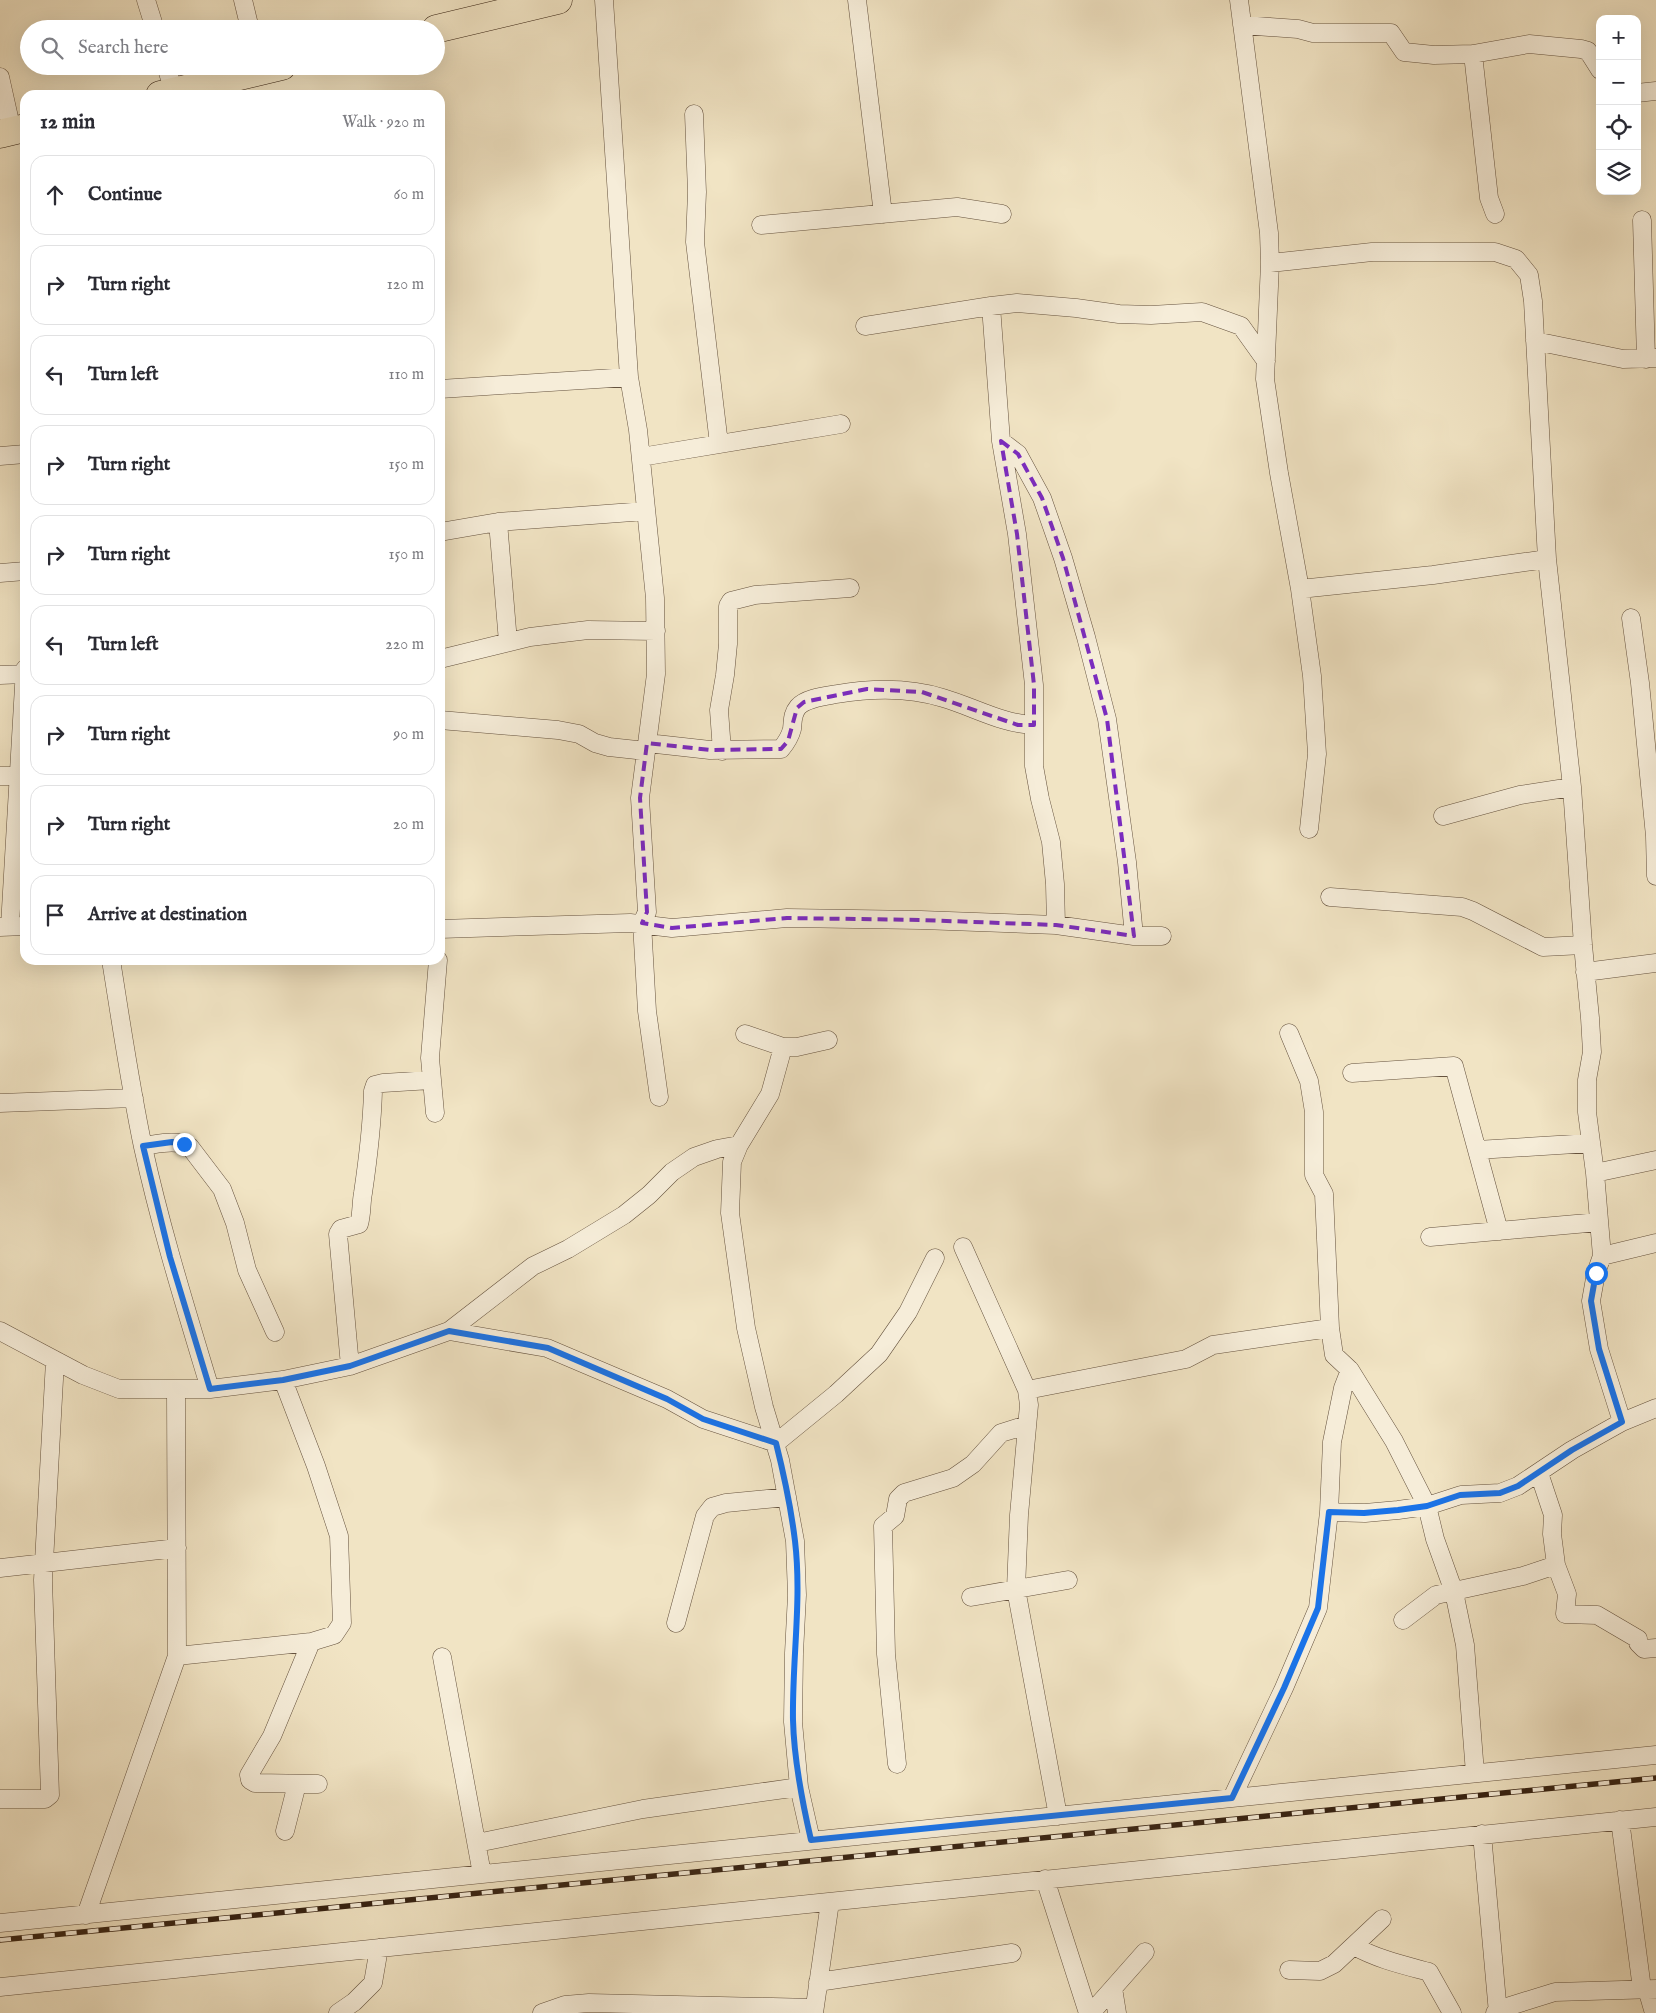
<!DOCTYPE html>
<meta charset="utf-8">
<style>
body{margin:0;font-family:"IM FELL English",serif;background:#f2f2f3;color:#2b2b33}
.controls{position:absolute;right:15px;top:15px;display:grid;overflow:hidden;border-radius:10px;box-shadow:0 5px 20px #0002}
.controls button{width:45px;height:45px;display:grid;place-items:center;padding:0;border:0;border-bottom:1px solid #e1e1e2;background:#fff;color:#2b2b33;font:25px sans-serif}
.stop{position:absolute;width:15px;height:15px;margin:-11px;border:4px solid #1a73e8;border-radius:50%;background:#fff}
.stop.end{background:#1a73e8;border-color:#fff;box-shadow:0 1px 5px #0008}
.list{margin:0;padding:0;list-style:none}
h2{display:flex;justify-content:space-between;align-items:center;height:65px;margin:0;padding:0 20px;font-size:21px}
h2 small{font-size:16px;font-weight:400;color:#7c7c81}
.list li{display:grid;grid-template-columns:32px 1fr auto;gap:15px;align-items:center;box-sizing:border-box;height:80px;margin:0 10px 10px;padding:0 10px;border:1px solid #e1e1e2;border-radius:15px}
.list b{display:block;font-size:19px;white-space:nowrap}
.list em{font-size:16px;font-style:normal;color:#7c7c81}
.icon{flex:none;width:28px;height:28px;fill:none;stroke:currentColor;stroke-width:2;stroke-linecap:round;stroke-linejoin:round}
.map{position:relative;flex:none;width:1656px;height:2013px;overflow:hidden}
.search{position:absolute;background:#fff;box-shadow:0 5px 20px #0002;left:20px;top:20px;width:425px;height:55px;display:flex;align-items:center;gap:12px;box-sizing:border-box;padding:0 18px;border-radius:28px;color:#7c7c81;font-size:19px}
.panel{position:absolute;background:#fff;box-shadow:0 5px 20px #0002;left:20px;top:90px;width:425px;height:875px;border-radius:15px}
.map>svg:first-child{display:block}
.lines{fill:none;stroke-linecap:round;stroke-linejoin:round}
.minor-casing{stroke:#65523e;stroke-width:19}
.primary-casing{stroke:#362212;stroke-width:29}
.minor{stroke:#f6edd9;stroke-width:18}
.primary{stroke:#f1e4c4;stroke-width:28}
.rail-casing{stroke:#362212;stroke-width:5.5}
.rail{stroke:#f6edd9;stroke-width:4;stroke-dasharray:11;stroke-linecap:butt}
.route{stroke:#1a73e8;stroke-width:6}
.marked{fill:none;stroke:#7b2cbf;stroke-width:4;stroke-dasharray:10 6;stroke-linejoin:round}
</style>
<div class="map">
<svg width="1656" height="2013" viewBox="0 0 1656 2013">
<rect width="100%" height="100%" fill="#f1e4c4"/>
<filter id="stains"><feTurbulence type="fractalNoise" baseFrequency=".004" numOctaves="4"/><feColorMatrix values="0 0 0 0 .2 0 0 0 0 .09 0 0 0 0 .02 0 0 0 .5 -.17"/></filter>
<radialGradient id="worn" r=".72"><stop offset=".6" stop-color="#630" stop-opacity="0"/><stop offset="1" stop-color="#630" stop-opacity=".3"/></radialGradient>
<g class="lines">
<defs>
<path id="minor" d="M146 0 155 29
M243 0 250 29
M604 0 629 377 638 430 655 598 656 674 640 798 647 912 642 923 647 1011 659 1097
M857 0 883 214
M1239 0 1269 233 1270 263 1265 379 1279 473 1300 589 1312 676 1317 754 1309 829
M1242 25 1298 29 1313 33H1391L1404 52 1434 55 1473 54 1529 44 1581 49 1588 51 1600 70
M1473 54 1489 198 1495 214
M166 66 174 92
M0 77 12 131
M1637 93 1656 91
M694 114 697 192 695 242 719 444
M1642 220 1646 359
M761 225 957 207 1002 214
M1270 263 1372 252H1495L1516 259 1529 275 1533 301 1547 559 1572 787 1583 945 1590 1018 1592 1052 1587 1080V1112L1595 1173 1602 1256 1596 1273 1591 1301 1599 1349 1622 1422
M991 306 1001 441 1017 534 1034 685V766L1040 799 1051 842 1055 884 1056 925
M865 326 991 306 1017 303 1076 308 1119 314 1151 315 1202 312 1241 326 1266 361
M1535 341 1623 359 1656 358
M440 389 629 377
M1001 441 1018 454 1042 498 1063 558 1086 637 1107 719 1127 862 1134 936
M0 456 25 454
M641 457 841 424
M498 522 508 642
M440 532 498 522 646 511
M0 573 25 571
M1300 589 1433 575 1547 559
M1631 618 1640 683 1655 836 1656 876
M440 659 530 637 588 630 656 631
M0 675 25 674
M440 720 558 730 579 734 595 743 609 747 646 751
M647 743 710 750 781 749C786 743 790 737 792 729 793 721 792 714 798 707 806 698 826 696 837 694 873 688 908 687 943 698 974 707 1002 724 1034 725
M722 751 719 710 725 675 728 644V606L731 601 755 595 850 588
M0 776H19
M1443 816 1520 795 1572 787
M1330 897 1462 907 1473 911 1543 947 1583 945
M10 926 25 669
M0 927 25 926
M440 929 630 923 672 928 787 918 921 920 1056 925 1134 936H1162
M111 960C121 1022 130 1085 143 1147 161 1229 186 1309 210 1389
M1585 972 1656 963
M1289 1033 1309 1081 1314 1112V1175L1324 1194 1330 1328 1334 1355 1350 1370 1394 1441 1427 1506 1435 1539 1454 1592 1465 1645 1475 1773
M745 1034 783 1047H797L828 1040
M783 1047 770 1094 739 1145 732 1162 730 1213 746 1328 764 1407 780 1460 795 1541 797 1595 794 1653 793 1722 799 1787 811 1840
M1352 1073 1454 1066 1499 1231
M0 1103 134 1098
M435 1113 430 1058 438 960
M143 1146C159 1144 176 1139 190 1147L222 1189 235 1223 247 1270 275 1332
M1477 1150 1591 1143
M1595 1173 1656 1160
M1430 1237 1599 1222
M963 1247 1027 1390 1029 1405 1019 1515 1016 1589 1058 1816
M1602 1256 1656 1243
M0 1331 83 1375 119 1389H210L283 1380 350 1366 449 1331 533 1266 568 1249 624 1215 649 1195 672 1172 694 1157 717 1149 739 1145
M449 1331 547 1348 667 1399 703 1419 776 1443
M350 1366 338 1234 341 1229 359 1224C362 1214 361 1203 363 1193 368 1159 372 1125 373 1091L375 1085 383 1083 431 1080
M1027 1390 1186 1359 1213 1345 1330 1328
M776 1443 836 1394 879 1354 908 1312 935 1258
M1539 1473 1553 1515 1552 1534 1556 1565 1567 1594 1565 1614 1597 1615 1638 1639V1643L1644 1649 1656 1648
M1329 1512 1365 1513 1398 1510 1427 1506 1461 1495 1500 1493 1518 1486 1572 1450 1622 1422 1656 1408
M0 1568 177 1548
M971 1597 1068 1580
M1403 1620 1436 1595 1523 1576 1556 1565
M676 1623 705 1516 712 1507 726 1503 787 1497
M311 1642 272 1736 249 1775 250 1780 255 1783 318 1784
M177 1656 311 1642 334 1635 342 1623 339 1536 316 1466 283 1380
M442 1657 482 1874
M897 1764 886 1654 883 1526 895 1516 898 1499 904 1493 953 1478 973 1464 1001 1433 1027 1425
M1232 1798 1284 1688 1318 1608 1329 1512 1332 1442 1343 1388 1350 1370
M0 1799H45L50 1795 43 1580 55 1361
M1620 1820 1642 1989
M285 1831 297 1784
M1482 1834 1498 2013
M477 1843 643 1809 799 1787
M1045 1879 1088 2013
M86 1915 177 1656 176 1389
M0 1923 1656 1755
M1354 1946C1377 1959 1403 1965 1429 1972L1452 2013
M1289 1970 1320 1971 1334 1964 1382 1919
M818 1982 1012 1953
M0 1987 1656 1817
M1113 1988 1117 2013
M1647 1989 1654 2013
M338 2013 354 2002 373 1983 379 1948
M542 2013 565 2005 589 2003 814 2008
M814 2013 830 1902
M1091 2013 1145 1952
M1495 2013 1497 2010 1555 1992 1656 1989"/>
<path id="primary" d="M436 29 558 0
M160 95 282 66
M0 134 25 128"/>
</defs>
<!-- minor casing -->
<use href="#minor" class="minor-casing"/>
<!-- primary casing -->
<use href="#primary" class="primary-casing"/>
<!-- minor -->
<use href="#minor" class="minor"/>
<!-- primary -->
<use href="#primary" class="primary"/>
<defs>
<path id="rail" d="M0 1940 1656 1778"/>
</defs>
<!-- rail casing -->
<use href="#rail" class="rail-casing"/>
<!-- rail -->
<use href="#rail" class="rail"/>
</g>
<g class="lines">
<!-- route -->
<path class="route" d="M184 1144 172 1142 143 1146 170 1257 210 1389 283 1380 350 1366 449 1331 548 1348 667 1399 703 1419 776 1443C784 1475 791 1508 795 1541 802 1600 792 1660 793 1720 794 1761 802 1801 811 1840L1232 1798 1284 1688 1318 1608 1329 1512 1364 1513 1398 1510 1427 1506 1460 1495 1500 1493 1518 1486 1572 1450 1622 1422 1599 1349 1591 1301 1596 1273"/>
</g>
<!-- marked area -->
<path class="marked" d="M1001 441 1018 454 1042 498 1063 558 1107 719 1134 936 1056 925 921 920 787 918 672 928 642 923 647 912 640 798 647 743 710 750 781 749 788 741 797 708 804 702 867 689 922 692 1018 725H1034V685L1017 534Z"/>
<rect width="100%" height="100%" filter="url(#stains)"/>
<rect width="100%" height="100%" fill="url(#worn)"/>
</svg>
<div class="controls">
<button>+</button>
<button>−</button>
<button><svg class="icon" aria-label="locate" viewBox="0 0 24 24"><circle cx="12" cy="12" r="6"/><path d="M12 2v4M12 18v4M2 12h4M18 12h4"/></svg></button>
<button><svg class="icon" aria-label="layers" viewBox="0 0 24 24"><path d="M12 4l9 5-9 5-9-5zM3 14l9 5 9-5"/></svg></button>
</div>
<div class="stop" style="left:1596px;top:1273px"></div>
<div class="stop end" style="left:184px;top:1144px"></div>
<div class="search"><svg class="icon" aria-label="search" viewBox="0 0 24 24"><circle cx="10" cy="10" r="6"/><path d="M15 15l6 6"/></svg>Search here</div>
<section class="panel">
<h2>12 min<small>Walk · 920 m</small></h2>
<ul class="list">
<li><svg class="icon" aria-label="ahead" viewBox="0 0 24 24"><path d="M12 20V5M6 11l6-6 6 6"/></svg><div><b>Continue</b></div><em>60 m</em></li>
<li><svg class="icon" aria-label="right" viewBox="0 0 24 24"><path d="M7 20v-9h11M14 6l5 5-5 5"/></svg><div><b>Turn right</b></div><em>120 m</em></li>
<li><svg class="icon" aria-label="left" viewBox="0 0 24 24"><path d="M17 20v-9H6M10 6l-5 5 5 5"/></svg><div><b>Turn left</b></div><em>110 m</em></li>
<li><svg class="icon" aria-label="right" viewBox="0 0 24 24"><path d="M7 20v-9h11M14 6l5 5-5 5"/></svg><div><b>Turn right</b></div><em>150 m</em></li>
<li><svg class="icon" aria-label="right" viewBox="0 0 24 24"><path d="M7 20v-9h11M14 6l5 5-5 5"/></svg><div><b>Turn right</b></div><em>150 m</em></li>
<li><svg class="icon" aria-label="left" viewBox="0 0 24 24"><path d="M17 20v-9H6M10 6l-5 5 5 5"/></svg><div><b>Turn left</b></div><em>220 m</em></li>
<li><svg class="icon" aria-label="right" viewBox="0 0 24 24"><path d="M7 20v-9h11M14 6l5 5-5 5"/></svg><div><b>Turn right</b></div><em>90 m</em></li>
<li><svg class="icon" aria-label="right" viewBox="0 0 24 24"><path d="M7 20v-9h11M14 6l5 5-5 5"/></svg><div><b>Turn right</b></div><em>20 m</em></li>
<li><svg class="icon" aria-label="arrive" viewBox="0 0 24 24"><path d="M6 21V4h12l-3 4 3 4H6"/></svg><div><b>Arrive at destination</b></div></li>
</ul>
</section>
</div>
